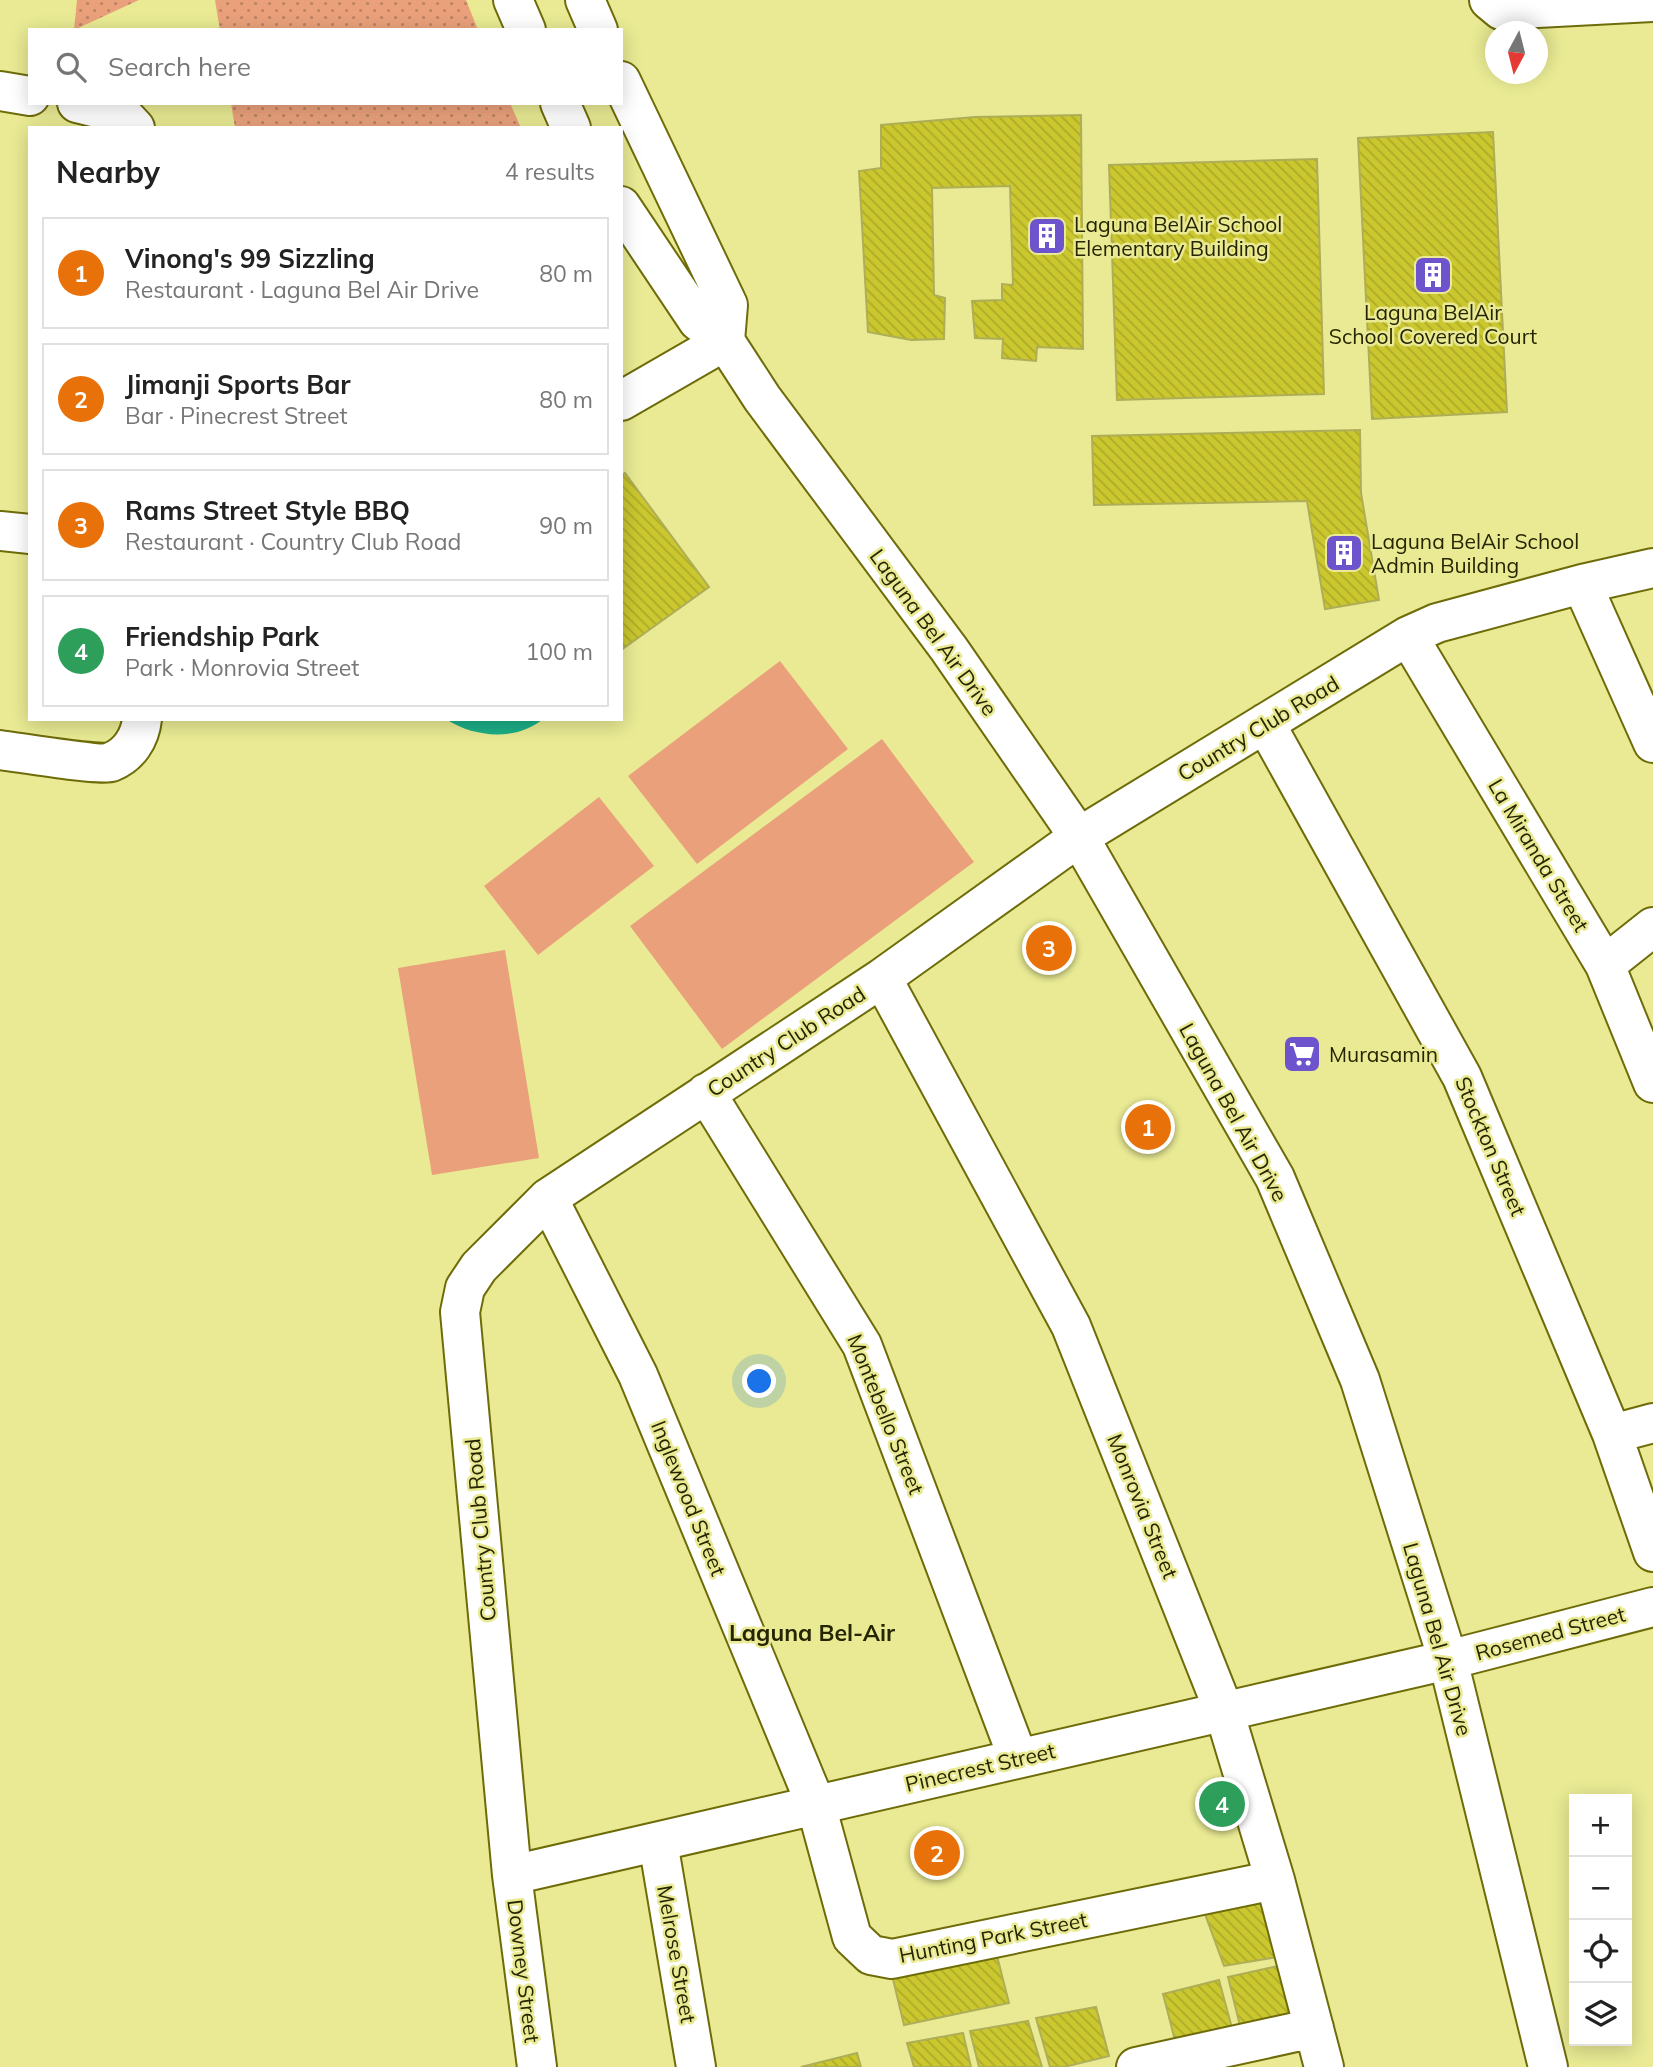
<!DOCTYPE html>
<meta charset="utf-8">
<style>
body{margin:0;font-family:Mulish,sans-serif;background:#f2f2f2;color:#222}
.controls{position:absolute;right:21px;bottom:21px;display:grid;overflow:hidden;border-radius:0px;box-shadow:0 4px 18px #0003}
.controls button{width:63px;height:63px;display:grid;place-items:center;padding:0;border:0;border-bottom:2px solid #e0e0e0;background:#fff;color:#222;font:35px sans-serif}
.compass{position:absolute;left:1485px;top:21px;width:63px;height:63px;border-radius:50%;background:#fff;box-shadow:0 4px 18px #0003;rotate:187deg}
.you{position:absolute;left:760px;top:1382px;width:24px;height:24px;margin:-18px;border:5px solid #fff;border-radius:50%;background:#1a73e8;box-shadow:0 0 0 10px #1a73e833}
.badge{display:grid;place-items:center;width:46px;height:46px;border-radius:50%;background:#6d54cd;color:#fff;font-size:23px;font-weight:700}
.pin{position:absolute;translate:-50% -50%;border:4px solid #fff;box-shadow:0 2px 7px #0006}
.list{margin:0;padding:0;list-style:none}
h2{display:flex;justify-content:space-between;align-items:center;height:91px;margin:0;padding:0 28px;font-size:30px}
h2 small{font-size:23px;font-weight:400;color:#767676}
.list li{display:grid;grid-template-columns:46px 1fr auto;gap:21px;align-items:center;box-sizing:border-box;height:112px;margin:0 14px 14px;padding:0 14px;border:2px solid #e0e0e0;border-radius:0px}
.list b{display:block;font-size:26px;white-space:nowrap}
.list p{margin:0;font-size:23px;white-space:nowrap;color:#767676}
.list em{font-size:23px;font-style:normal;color:#767676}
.icon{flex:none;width:38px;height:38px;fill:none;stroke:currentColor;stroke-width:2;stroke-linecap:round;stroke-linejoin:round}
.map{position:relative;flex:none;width:1653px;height:2067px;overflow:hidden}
.search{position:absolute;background:#fff;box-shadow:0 4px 18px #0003;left:28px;top:28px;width:595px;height:77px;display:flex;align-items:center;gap:18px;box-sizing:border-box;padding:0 24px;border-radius:0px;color:#767676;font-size:26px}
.panel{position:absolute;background:#fff;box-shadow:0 4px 18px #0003;left:28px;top:126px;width:595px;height:595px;border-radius:0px}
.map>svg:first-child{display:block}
.grass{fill:url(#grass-dots)}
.green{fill:#eaa17b}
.water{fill:#1cae86}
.building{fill:url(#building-back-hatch);stroke:#aeae58;stroke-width:2}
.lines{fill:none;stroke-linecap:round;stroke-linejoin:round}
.minor-casing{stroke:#6e6c09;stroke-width:42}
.minor{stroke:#fff;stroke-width:38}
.labels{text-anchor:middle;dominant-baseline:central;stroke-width:5;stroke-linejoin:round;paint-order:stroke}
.poi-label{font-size:21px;fill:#262501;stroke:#e9ea93;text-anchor:start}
.street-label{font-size:21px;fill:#262501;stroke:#e9ea93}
.neighbourhood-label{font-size:23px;font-weight:bold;fill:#262501;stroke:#e9ea93}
</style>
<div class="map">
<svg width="1653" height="2067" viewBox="0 0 1653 2067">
<defs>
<pattern id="grass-dots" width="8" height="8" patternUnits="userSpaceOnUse" patternTransform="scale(1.75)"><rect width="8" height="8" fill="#eaa17b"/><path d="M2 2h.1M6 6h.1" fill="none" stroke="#bd8362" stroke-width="1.8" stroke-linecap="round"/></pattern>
<pattern id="building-back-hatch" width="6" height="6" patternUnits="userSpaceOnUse" patternTransform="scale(1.75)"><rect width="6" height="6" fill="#cac72f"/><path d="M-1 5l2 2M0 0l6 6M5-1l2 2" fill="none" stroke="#adab28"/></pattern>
</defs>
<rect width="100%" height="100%" fill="#e9ea93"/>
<!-- grass -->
<path class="grass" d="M77 0H139L74 30Z
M215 0H466L478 30H220Z
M231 103H510L521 128H235Z"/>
<!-- green -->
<path class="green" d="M780 661 848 749 697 864 628 776Z
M882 739 974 862 722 1049 630 926Z
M599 797 654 866 538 955 484 886Z
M505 950 539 1158 432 1175 398 968Z"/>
<!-- water -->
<path class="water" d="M446 719H543C517 741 474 738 446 719Z"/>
<!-- building -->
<path class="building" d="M1081 115 1083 349 1037 347 1036 361 1002 358 1003 339 975 338 972 301 1002 300V284L1013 285 1010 186 932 188 934 295 945 298 944 339 911 340 868 332 859 171 881 168V125L975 117Z
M1493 132 1507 412 1372 419 1358 138Z
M1317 159 1324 394 1117 400 1109 165Z
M1360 430 1361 493 1379 600 1325 609 1307 501 1094 505 1092 436Z
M625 473 709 587 621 650V476Z
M1270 1890 1289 1955 1224 1966 1202 1906Z
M995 1948 1009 2003 904 2025 891 1971Z
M1291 1963 1306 2026 1243 2038 1228 1977Z
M1219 1980 1235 2039 1177 2048 1163 1994Z
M1096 2007 1109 2056 1064 2067H1050L1036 2018Z
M1028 2021 1042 2067H979L970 2031Z
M963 2033 971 2067H914L907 2043Z
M857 2053 861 2067H801Z"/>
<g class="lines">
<defs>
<path id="minor" d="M513 0 526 30
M585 0 598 30
M1489 0 1501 10 1653 2
M621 81 728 305 725 341
M0 91 30 96
M77 103 122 114 135 128
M560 103 571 128
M621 206 698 321 725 341 762 398 949 649 1079 837 1275 1178 1360 1380 1448 1660 1548 2067
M621 401 725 341
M0 531 30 534
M1582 584 1653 743
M1408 636 1605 965 1653 1083
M1265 723 1462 1077 1612 1434 1653 1552
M0 750C17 752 101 766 111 762 129 755 140 738 142 719
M1605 965 1653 927
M882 978 1071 1326 1224 1711 1275 1880 1324 2067
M706 1093 862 1345 1018 1758
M548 1198 638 1375 816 1805 852 1937 871 1955 892 1959 1275 1880
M1612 1434 1653 1423
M658 1842 696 2067
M512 1875 1448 1660 1653 1607
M537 2067 512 1875 460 1312 465 1288 479 1267 548 1198 882 978 1079 837 1408 636 1437 623 1582 584 1653 568
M1136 2067 1314 2028"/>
</defs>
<!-- minor casing -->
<use href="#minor" class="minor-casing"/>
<!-- minor -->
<use href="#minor" class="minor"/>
</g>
<!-- icons -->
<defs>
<symbol id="building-square" viewBox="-11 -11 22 22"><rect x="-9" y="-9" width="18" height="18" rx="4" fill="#6d54cd" stroke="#e9ea93"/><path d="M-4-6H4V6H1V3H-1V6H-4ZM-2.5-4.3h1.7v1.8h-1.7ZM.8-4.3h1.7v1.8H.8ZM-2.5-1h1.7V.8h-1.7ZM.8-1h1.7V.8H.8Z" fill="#fff"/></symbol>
<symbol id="supermarket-square" viewBox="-11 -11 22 22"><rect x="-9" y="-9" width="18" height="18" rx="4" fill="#6d54cd" stroke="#e9ea93"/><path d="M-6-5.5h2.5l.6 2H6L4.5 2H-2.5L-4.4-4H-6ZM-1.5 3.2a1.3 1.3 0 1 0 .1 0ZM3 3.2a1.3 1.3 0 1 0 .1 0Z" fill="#fff"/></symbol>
</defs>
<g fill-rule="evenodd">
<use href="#building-square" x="1025" y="214" width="44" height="44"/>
<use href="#building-square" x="1411" y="253" width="44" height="44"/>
<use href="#building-square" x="1322" y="531" width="44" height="44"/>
<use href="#supermarket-square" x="1280" y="1032" width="44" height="44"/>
</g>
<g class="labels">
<!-- poi labels -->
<g class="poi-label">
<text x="1074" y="224">Laguna BelAir School<tspan x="1074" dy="24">Elementary Building</tspan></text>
<text x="1433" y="312" text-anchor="middle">Laguna BelAir<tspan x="1433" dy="24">School Covered Court</tspan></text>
<text x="1371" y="541">Laguna BelAir School<tspan x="1371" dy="24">Admin Building</tspan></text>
<text x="1329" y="1054">Murasamin</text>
</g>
<!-- street labels -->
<g class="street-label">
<text transform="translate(934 632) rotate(54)">Laguna Bel Air Drive</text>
<text transform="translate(1258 728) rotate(-31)">Country Club Road</text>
<text transform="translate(1539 855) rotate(59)">La Miranda Street</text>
<text transform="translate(786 1041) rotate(-33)">Country Club Road</text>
<text transform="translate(1234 1112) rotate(61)">Laguna Bel Air Drive</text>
<text transform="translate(1491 1146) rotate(67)">Stockton Street</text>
<text transform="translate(886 1414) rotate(68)">Montebello Street</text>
<text transform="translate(689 1498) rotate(68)">Inglewood Street</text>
<text transform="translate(1143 1506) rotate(68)">Monrovia Street</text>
<text transform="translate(480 1530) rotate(-95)">Country Club Road</text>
<text transform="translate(1550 1633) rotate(-15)">Rosemed Street</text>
<text transform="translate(1438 1639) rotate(74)">Laguna Bel Air Drive</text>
<text transform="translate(980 1767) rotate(-13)">Pinecrest Street</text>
<text transform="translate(993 1937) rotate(-11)">Hunting Park Street</text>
<text transform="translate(677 1954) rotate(80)">Melrose Street</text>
<text transform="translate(524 1971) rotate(83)">Downey Street</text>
</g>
<!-- neighbourhood labels -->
<g class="neighbourhood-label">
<text x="812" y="1632">Laguna Bel-Air</text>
</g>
</g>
</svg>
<div class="controls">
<button>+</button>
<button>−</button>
<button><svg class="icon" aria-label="locate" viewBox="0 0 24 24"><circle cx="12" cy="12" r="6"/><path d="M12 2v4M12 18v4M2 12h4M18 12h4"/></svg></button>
<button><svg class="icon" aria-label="layers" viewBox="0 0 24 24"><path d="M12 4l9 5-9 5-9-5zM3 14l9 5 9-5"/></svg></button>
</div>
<svg class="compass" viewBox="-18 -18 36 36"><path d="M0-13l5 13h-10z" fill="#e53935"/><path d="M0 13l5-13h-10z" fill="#767676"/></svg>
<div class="you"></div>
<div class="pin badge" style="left:1148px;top:1127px;background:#e8710a">1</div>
<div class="pin badge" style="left:937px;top:1853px;background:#e8710a">2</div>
<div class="pin badge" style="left:1049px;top:948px;background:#e8710a">3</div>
<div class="pin badge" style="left:1222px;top:1804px;background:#2e9e5b">4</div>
<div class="search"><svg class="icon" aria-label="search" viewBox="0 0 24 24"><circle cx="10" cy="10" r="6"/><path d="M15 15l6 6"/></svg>Search here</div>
<section class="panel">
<h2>Nearby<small>4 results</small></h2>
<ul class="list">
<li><span class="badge" style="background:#e8710a">1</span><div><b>Vinong's 99 Sizzling</b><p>Restaurant · Laguna Bel Air Drive</p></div><em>80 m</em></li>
<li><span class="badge" style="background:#e8710a">2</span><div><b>Jimanji Sports Bar</b><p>Bar · Pinecrest Street</p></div><em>80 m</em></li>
<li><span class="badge" style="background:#e8710a">3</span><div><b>Rams Street Style BBQ</b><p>Restaurant · Country Club Road</p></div><em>90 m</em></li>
<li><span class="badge" style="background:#2e9e5b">4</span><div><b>Friendship Park</b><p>Park · Monrovia Street</p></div><em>100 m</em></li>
</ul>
</section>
</div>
